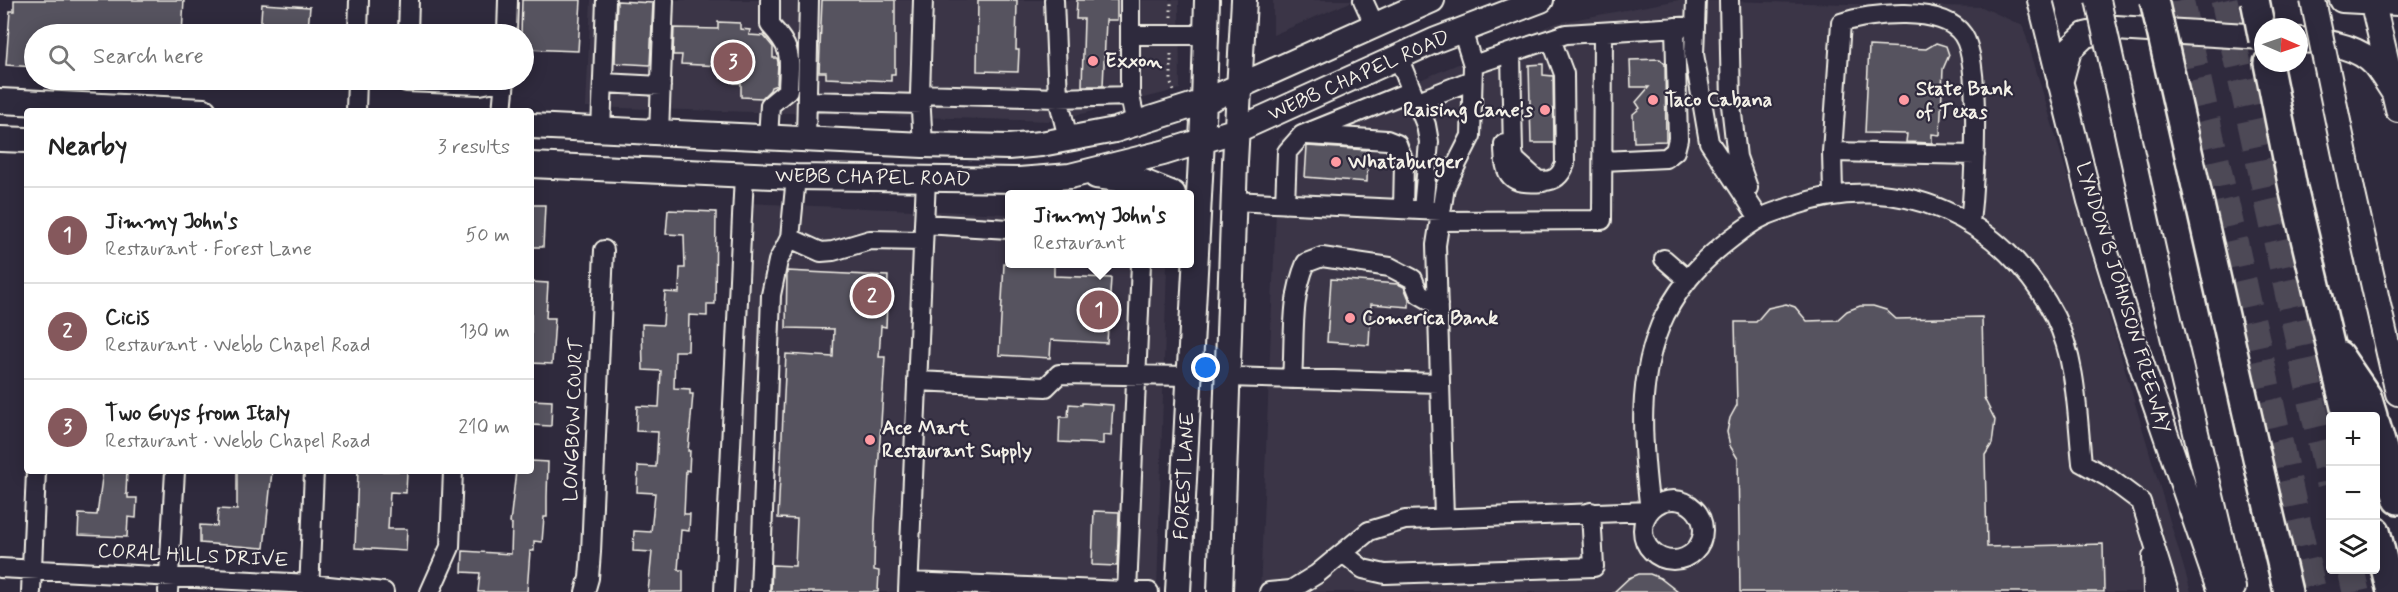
<!DOCTYPE html>
<meta charset="utf-8">
<style>
body{margin:0;font-family:Mynerve,sans-serif;background:#f2f2f2;color:#222}
.controls{position:absolute;right:18px;bottom:18px;display:grid;overflow:hidden;border-radius:6px;box-shadow:0 3px 15px #0003}
.controls button{width:54px;height:54px;display:grid;place-items:center;padding:0;border:0;border-bottom:2px solid #e0e0e0;background:#fff;color:#222;font:30px sans-serif}
.compass{position:absolute;left:2254px;top:18px;width:54px;height:54px;border-radius:50%;background:#fff;box-shadow:0 3px 15px #0003;rotate:92deg}
.you{position:absolute;left:1206px;top:368px;width:21px;height:21px;margin:-15px;border:4px solid #fff;border-radius:50%;background:#1a73e8;box-shadow:0 0 0 9px #1a73e833}
.badge{display:grid;place-items:center;width:39px;height:39px;border-radius:50%;background:#85585c;color:#fff;font-size:20px;font-weight:700}
.pin{position:absolute;translate:-50% -50%;border:3px solid #fff;box-shadow:0 2px 6px #0006}
.popup{position:absolute;left:1005px;top:190px;width:189px;height:78px;box-sizing:border-box;display:grid;place-content:center;border-radius:6px;background:#fff;filter:drop-shadow(0 2px 4px #0005);font-size:20px;white-space:nowrap;color:#767676}
.popup b{font-size:22px;color:#222}
.popup::after{content:'';position:absolute;left:50%;top:100%;margin-left:-12px;border:12px solid transparent;border-top-color:#fff}
.list{margin:0;padding:0;list-style:none}
h2{display:flex;justify-content:space-between;align-items:center;height:78px;margin:0;padding:0 24px;font-size:26px}
h2 small{font-size:20px;font-weight:400;color:#767676}
.list li{display:grid;grid-template-columns:39px 1fr auto;gap:18px;align-items:center;box-sizing:border-box;height:96px;padding:0 24px;border-top:2px solid #e0e0e0}
.list b{display:block;font-size:22px;white-space:nowrap}
.list p{margin:0;font-size:20px;white-space:nowrap;color:#767676}
.list em{font-size:20px;font-style:normal;color:#767676}
.icon{flex:none;width:33px;height:33px;fill:none;stroke:currentColor;stroke-width:2;stroke-linecap:round;stroke-linejoin:round}
.map{position:relative;flex:none;width:2398px;height:592px;overflow:hidden}
.search{position:absolute;background:#fff;box-shadow:0 3px 15px #0003;left:24px;top:24px;width:510px;height:66px;display:flex;align-items:center;gap:15px;box-sizing:border-box;padding:0 21px;border-radius:33px;color:#767676;font-size:22px}
.panel{position:absolute;background:#fff;box-shadow:0 3px 15px #0003;left:24px;top:108px;width:510px;height:366px;border-radius:6px}
.map>svg:first-child{display:block}
.built{fill:#3b3647}
.building{fill:#56525f;stroke:#f4f1e8;stroke-width:1.5}
.lines{fill:none;stroke-linecap:round;stroke-linejoin:round}
.highway-tunnel{stroke:#4d4857;stroke-width:27;stroke-dasharray:27 14;stroke-linecap:butt}
.minor-casing{stroke:#f4f1e8;stroke-width:22}
.major-casing{stroke:#f4f1e8;stroke-width:28}
.highway-casing{stroke:#f4f1e8;stroke-width:32}
.path{stroke:#f4f1e8;stroke-width:3;stroke-dasharray:1.5 4.5;stroke-linecap:butt}
.minor{stroke:#2f2a3d;stroke-width:18}
.major{stroke:#2f2a3d;stroke-width:24}
.highway{stroke:#2f2a3d;stroke-width:27}
.major-bridge-casing{stroke:#f4f1e8;stroke-width:28;stroke-linecap:butt}
.highway-bridge-casing{stroke:#f4f1e8;stroke-width:32;stroke-linecap:butt}
.major-bridge{stroke:#2f2a3d;stroke-width:24}
.highway-bridge{stroke:#2f2a3d;stroke-width:27}
.poi-dot{fill:#ff9aa2;stroke:#2f2a3d;stroke-width:2}
.labels{text-anchor:middle;dominant-baseline:central;stroke-width:4.5;stroke-linejoin:round;paint-order:stroke}
.poi-label{font-size:20px;font-weight:bold;fill:#f4f1e8;stroke:#2f2a3d;text-anchor:start}
.street-label{font-size:20px;fill:#f4f1e8;stroke:#2f2a3d}
</style>
<div class="map">
<svg width="2398" height="592" viewBox="0 0 2398 592">
<rect width="100%" height="100%" fill="#2f2a3d"/>
<filter id="ink" filterUnits="userSpaceOnUse"><feTurbulence type="fractalNoise" baseFrequency=".0167" numOctaves="2"/><feDisplacementMap in="SourceGraphic" scale="12" xChannelSelector="R" yChannelSelector="G"/><feConvolveMatrix kernelMatrix="1 2 1 2 8 2 1 2 1" color-interpolation-filters="sRGB"/></filter>
<g filter="url(#ink)">
<!-- built -->
<path class="built" d="M591 0H1179L1180 89 1053 121 586 107Z
M1273 0H1355L1273 35Z
M1679 0 1982 7 2023 26 2191 592H1260L1279 139 1556 23Z
M745 203 1009 214V264H1167L1157 592H729Z"/>
<!-- building -->
<path class="building" d="M14 0H184L182 34H34V67L6 65 10 11H14Z
M522 0H581L578 51 524 49V34H521Z
M822 0H895V74H891V81L826 78V72H819Z
M978 0H1017L1016 50H1019L1018 72 977 71Z
M1077 0H1117V20H1106L1103 86H1082L1084 19H1076Z
M617 1 653 3 650 65 615 63Z
M262 4 310 7 308 28H303L302 34H260Z
M718 22 740 23V29L750 30 749 35 764 36 773 47V58H777L778 62 777 85 771 87 770 90 762 98 741 97V83H734V78H721V66L681 64 682 55H673L674 28 718 29Z
M1936 43 1946 46 1949 55 1943 69 1940 135 1932 134V143L1906 142 1907 134 1865 133 1869 46 1926 49Z
M1660 59 1665 64 1666 141 1634 142 1633 114 1640 108 1636 102 1649 87H1631L1630 60Z
M1543 64V75L1553 76 1554 143H1531L1529 65Z
M1307 146 1368 150 1367 182 1305 177Z
M531 205H545L543 247H531Z
M668 210 716 212 715 304H707V316L689 315 688 351H675L674 388 690 389V394H693L688 451H690L689 471 686 470 684 514H690L689 531 681 530 678 570H683V592H648L652 552 633 551 634 531 651 532 655 493 637 492 638 466 656 467 658 432 636 431 637 406 659 407 661 371 643 370 642 324 663 325 665 292 679 293 680 268H685L684 235 666 234Z
M1004 264H1054V276L1111 278 1107 343 1051 340 1050 358 999 355Z
M787 271 888 276 886 327 881 326 879 357H885L875 522 874 570 879 571 878 592H771L772 565 795 566 797 519 778 518 786 354 833 357 834 329 786 328Z
M1331 279 1398 284 1404 287 1409 299V307L1371 304 1369 345 1327 342Z
M531 282 548 283 546 318H555L552 364 531 363Z
M1786 304 1795 307 1807 321 1837 320 1847 311 1860 306H1873L1886 310 1896 319 1982 317 1984 398 1995 420 1992 444 1985 455 1987 547 2103 544 2104 592H1740L1738 459 1730 446 1727 432 1730 418 1737 405 1735 322H1756L1768 308Z
M531 400 552 401 551 426 531 425Z
M1082 403 1113 405 1111 436 1103 435V444L1059 442 1060 417H1068L1069 404 1082 405Z
M531 461 548 462 547 497V517H544L542 542 534 541V551H530L527 592H478L480 573 462 572 463 551 511 554 512 524 510 523 516 471H531Z
M103 471H127L126 494H128V498H137L136 518 128 517 127 537 78 535 79 514 97 515Z
M237 471H272L264 548 200 543V525L217 526 218 509 237 510Z
M358 471H407L406 493 390 492 388 529H407L406 551 355 548Z
M1094 511 1119 512 1117 566 1092 565Z
M1639 574H1650L1660 578 1678 592H1614L1629 578Z"/>
<g class="lines">
<!-- highway-tunnel -->
<path class="highway-tunnel" d="M2180 0 2313 592
M2224 0 2330 484
M2351 570 2356 592"/>
<defs>
<path id="minor" d="M1054 0 1058 98 1068 138
M1130 0V96L1136 124
M1363 0 1375 26
M1696 0 1694 54 1709 142 1759 218
M1729 0 1731 105 1737 157 1748 188
M358 34 359 0
M408 34 409 0
M507 34 508 0
M1130 35H1207
M1511 53 1513 153 1515 160 1537 180C1552 183 1560 178 1565 164L1564 74 1551 39
M1398 57 1426 125 1429 142 1423 210
M1473 65 1566 34 1695 26
M406 80V82L480 85 505 80 502 111
M603 83 661 86
M920 94 1058 98 1130 96
M807 101 921 104
M1416 102 1472 80
M356 111 357 80
M601 130 606 0
M659 133 664 0
M1307 135 1387 140 1397 144 1404 162 1403 209
M768 138 770 105 788 90C789 57 794 51 770 25V0
M806 140 809 0
M1504 144C1504 177 1510 185 1543 182
M923 145 920 94 923 0
M1832 152 1975 155
M1603 161 1666 158 1675 151 1678 139 1675 27
M1045 178V194
M1833 194 1832 152 1841 23C1870 13 1943 5 1963 35 1982 63 1974 186 1970 223
M1233 201 1441 211
M1285 204 1287 152 1302 135 1411 91
M1440 221 1602 220 1603 32
M924 224 1009 229
M790 238 821 252 833 251 870 240 923 241
M1664 259 1688 280
M1227 377 1440 383
M1292 379C1295 340 1290 300 1306 263L1322 257 1390 267 1413 279 1419 294 1438 305
M917 381 1046 387 1059 374 1190 376
M1643 530a30 30 0 1 1 60 0a30 30 0 1 1-60 0Z
M1444 518 1436 245 1445 187 1471 136 1473 65 1462 30
M1343 553 1363 569 1385 574 1594 567 1591 512
M2152 557 2153 592
M0 568 310 584 384 592
M909 582 1149 592
M31 592 36 471
M168 592 175 471
M309 592 314 471
M430 592 450 547 453 471
M585 592 589 578 591 552 604 250
M724 592 744 175
M760 592 771 295 778 261 790 238 796 177
M908 592 926 179
M1127 592 1141 264
M1269 592 1291 590 1317 574 1369 531 1405 520 1650 511C1642 445 1635 377 1665 315 1682 282 1704 259 1733 237 1741 231 1750 224 1759 219 1769 213 1782 210 1793 206 1898 168 2005 219 2055 317 2077 361 2077 415 2082 463L2109 478 2141 502 2169 592"/>
<path id="major" d="M2040 0 2090 201 2130 331 2220 592
M2342 0 2398 3
M2372 0 2398 110
M2299 40C2324 41 2357 45 2375 65 2382 74 2388 84 2394 93
M2060 83 2069 50 2085 35 2116 28 2263 37
M0 101 204 111
M531 126 923 145 1008 147 1041 144 1115 130 1204 102 1432 0
M0 139 27 140
M531 165 796 177 1019 180 1070 176 1163 153 1237 130 1436 40 1541 0
M1096 176 1143 182 1173 194
M2353 194 2398 393
M2162 290 2233 588
M1178 592 1204 102 1207 0
M1220 592 1235 162 1244 0"/>
<path id="highway" d="M2268 63 2293 188 2347 416
M2339 355 2367 396 2373 416
M2376 425 2398 500
M2266 498 2288 592
M2376 531 2391 592"/>
</defs>
<!-- minor casing -->
<use href="#minor" class="minor-casing"/>
<!-- major casing -->
<use href="#major" class="major-casing"/>
<!-- highway casing -->
<use href="#highway" class="highway-casing"/>
<!-- path -->
<path class="path" d="M1171 17V0
M1171 54V84L1174 91"/>
<!-- minor -->
<use href="#minor" class="minor"/>
<!-- major -->
<use href="#major" class="major"/>
<!-- highway -->
<use href="#highway" class="highway"/>
<defs>
<path id="major-bridge" d="M2098 0 2162 290
M2313 0 2353 194"/>
<path id="highway-bridge" d="M2154 0 2266 498
M2255 0 2263 40"/>
</defs>
<!-- major-bridge casing -->
<use href="#major-bridge" class="major-bridge-casing"/>
<!-- highway-bridge casing -->
<use href="#highway-bridge" class="highway-bridge-casing"/>
<!-- major-bridge -->
<use href="#major-bridge" class="major-bridge"/>
<!-- highway-bridge -->
<use href="#highway-bridge" class="highway-bridge"/>
</g>
</g>
<!-- markers -->
<g class="poi-dot">
<circle cx="1093" cy="61" r="6"/>
<circle cx="1653" cy="100" r="6"/>
<circle cx="1904" cy="100" r="6"/>
<circle cx="1545" cy="110" r="6"/>
<circle cx="1336" cy="162" r="6"/>
<circle cx="1350" cy="318" r="6"/>
<circle cx="870" cy="440" r="6"/>
</g>
<g class="labels">
<!-- poi labels -->
<g class="poi-label">
<text x="1105" y="61">Exxon</text>
<text x="1916" y="89">State Bank<tspan x="1916" dy="23">of Texas</tspan></text>
<text x="1665" y="100">Taco Cabana</text>
<text x="1533" y="110" text-anchor="end">Raising Cane's</text>
<text x="1348" y="162">Whataburger</text>
<text x="1362" y="318">Comerica Bank</text>
<text x="882" y="428">Ace Mart<tspan x="882" dy="23">Restaurant Supply</tspan></text>
</g>
<!-- street labels -->
<g class="street-label">
<text transform="translate(1359 76) rotate(-24)">WEBB CHAPEL ROAD</text>
<text transform="translate(873 178) rotate(1)">WEBB CHAPEL ROAD</text>
<text transform="translate(2123 298) rotate(73)">LYNDON B JOHNSON FREEWAY</text>
<text transform="translate(574 420) rotate(-88)">LONGBOW COURT</text>
<text transform="translate(1185 476) rotate(-87)">FOREST LANE</text>
<text transform="translate(193 556) rotate(3)">CORAL HILLS DRIVE</text>
</g>
</g>
</svg>
<div class="controls">
<button>+</button>
<button>−</button>
<button><svg class="icon" aria-label="layers" viewBox="0 0 24 24"><path d="M12 4l9 5-9 5-9-5zM3 14l9 5 9-5"/></svg></button>
</div>
<svg class="compass" viewBox="-18 -18 36 36"><path d="M0-13l5 13h-10z" fill="#e53935"/><path d="M0 13l5-13h-10z" fill="#767676"/></svg>
<div class="you"></div>
<div class="pin badge" style="left:1099px;top:310px">1</div>
<div class="popup"><b>Jimmy John's</b>Restaurant</div>
<div class="pin badge" style="left:872px;top:296px">2</div>
<div class="pin badge" style="left:733px;top:62px">3</div>
<div class="search"><svg class="icon" aria-label="search" viewBox="0 0 24 24"><circle cx="10" cy="10" r="6"/><path d="M15 15l6 6"/></svg>Search here</div>
<section class="panel">
<h2>Nearby<small>3 results</small></h2>
<ul class="list">
<li><span class="badge">1</span><div><b>Jimmy John's</b><p>Restaurant · Forest Lane</p></div><em>50 m</em></li>
<li><span class="badge">2</span><div><b>Cicis</b><p>Restaurant · Webb Chapel Road</p></div><em>130 m</em></li>
<li><span class="badge">3</span><div><b>Two Guys from Italy</b><p>Restaurant · Webb Chapel Road</p></div><em>210 m</em></li>
</ul>
</section>
</div>
